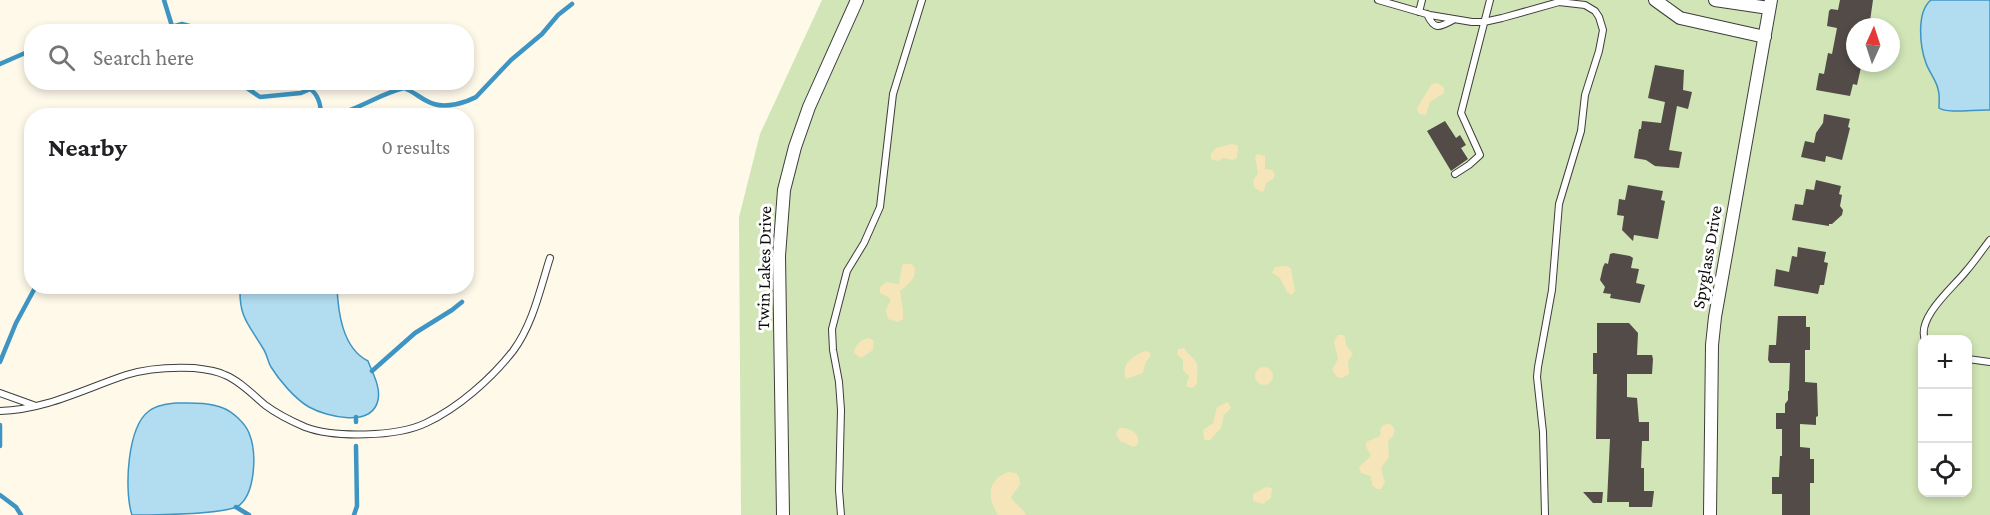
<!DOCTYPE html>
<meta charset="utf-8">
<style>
body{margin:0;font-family:"Crimson Pro",serif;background:#f2f2f2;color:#202124}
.controls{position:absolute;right:18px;bottom:18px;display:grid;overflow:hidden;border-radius:12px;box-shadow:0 3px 9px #0003}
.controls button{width:54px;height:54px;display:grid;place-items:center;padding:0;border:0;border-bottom:2px solid #e0e0e0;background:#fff;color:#202124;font:30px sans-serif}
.compass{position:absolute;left:1846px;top:18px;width:54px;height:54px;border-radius:50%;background:#fff;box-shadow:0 3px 9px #0003;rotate:3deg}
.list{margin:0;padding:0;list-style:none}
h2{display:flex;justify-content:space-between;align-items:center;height:78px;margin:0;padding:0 24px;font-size:26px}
h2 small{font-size:20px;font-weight:400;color:#757577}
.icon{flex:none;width:33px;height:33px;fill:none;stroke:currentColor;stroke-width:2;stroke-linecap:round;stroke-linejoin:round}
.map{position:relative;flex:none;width:1990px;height:515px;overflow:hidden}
.search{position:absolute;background:#fff;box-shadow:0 3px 9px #0003;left:24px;top:24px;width:450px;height:66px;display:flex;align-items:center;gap:15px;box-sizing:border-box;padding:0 21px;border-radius:24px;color:#757577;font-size:22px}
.panel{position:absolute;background:#fff;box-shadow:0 3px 9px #0003;left:24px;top:108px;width:450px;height:186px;border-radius:24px}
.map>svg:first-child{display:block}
.green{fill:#d1e5b6;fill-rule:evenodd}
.sand{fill:#f6e5b9}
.water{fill:#b2ddf1;stroke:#3e95c3;stroke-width:1.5}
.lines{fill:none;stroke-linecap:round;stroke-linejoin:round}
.stream{stroke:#3e95c3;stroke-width:4.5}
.building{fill:#524b48}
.service-casing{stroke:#3d3d3d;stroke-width:8}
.minor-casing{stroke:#3d3d3d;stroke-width:14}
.service{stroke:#fff;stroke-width:6}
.minor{stroke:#fff;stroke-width:12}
.labels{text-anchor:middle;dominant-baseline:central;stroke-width:6;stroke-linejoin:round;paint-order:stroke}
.street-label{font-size:18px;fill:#0a0a0a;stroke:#fff}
</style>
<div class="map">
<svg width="1990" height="515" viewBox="0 0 1990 515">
<rect width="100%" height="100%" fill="#fef9e9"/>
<!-- green -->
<path class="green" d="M822 0H1990V515H741L739 217 760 134ZM1855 27H1891V63H1855ZM1922 340H1968V492H1922Z"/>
<!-- sand -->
<path class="sand" d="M1437 83 1444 87V93L1430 102 1426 115 1419 114 1417 109C1421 100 1427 92 1432 84Z
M1231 144 1237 145 1238 148 1237 158 1232 160 1224 158 1217 161 1211 159V153L1216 148Z
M1258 154 1265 156V169L1272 170 1275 174 1273 179 1266 183 1264 191 1261 192 1254 187 1253 181 1258 173 1255 156Z
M904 264H911L914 266C918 278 908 285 900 291L903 310V319L898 322 888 319 886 311C889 298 897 301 880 293V287L886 282 899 284 902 266Z
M1286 266 1291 268 1295 292 1291 295 1287 292 1280 278 1272 273 1275 267Z
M1338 335H1343L1345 337 1346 345 1353 354 1348 361 1349 374 1342 378 1337 377 1332 370 1338 359 1334 342Z
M869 338 874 341 873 350 861 358 854 353C854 346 862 338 869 338Z
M1184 348C1193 362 1199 357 1197 374 1197 382 1199 383 1192 388L1186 386 1189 376 1183 370V360L1177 354 1178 349Z
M1144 351 1149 352 1151 355 1145 364 1143 373 1126 379C1120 363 1133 357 1144 351Z
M1255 376a9 9 0 1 1 18 0a9 9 0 1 1-18 0Z
M1228 402 1231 408 1224 415 1221 428 1210 440H1204L1203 430 1213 423 1217 407Z
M1386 424H1391L1395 430 1393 436 1388 441 1389 457 1381 468 1385 483 1381 489H1377L1372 485 1371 476 1361 473 1359 467 1371 456 1366 447V442L1380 436 1381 427Z
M1119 428C1130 427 1140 433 1138 444L1134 447 1120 441 1116 434Z
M1008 472 1016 473 1019 477 1020 485 1011 497C1014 505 1023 507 1026 515H998C987 498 987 480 1008 472Z
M1266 487 1272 488 1271 498 1263 504 1253 501V494Z"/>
<!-- water -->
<path class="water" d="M1931 0H1990V110C1976 109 1948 114 1939 108 1939 101 1940 95 1938 89 1936 80 1929 72 1926 63 1920 47 1916 12 1931 0Z
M240 287H337C338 311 342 348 368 361 372 372 381 387 378 400 372 428 327 417 309 407 295 399 279 380 271 367 268 362 267 355 264 350 249 324 239 319 240 287Z
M177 403C191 403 209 402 223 408 233 412 245 423 249 433 257 452 256 495 237 507 214 515 160 515 132 515 124 491 127 427 149 411 157 405 168 404 177 403Z"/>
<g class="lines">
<!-- stream -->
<path class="stream" d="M164 0 172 26
M154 32 182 24 211 32
M0 64 32 50
M238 82 260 97 301 93 310 89C319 95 321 105 321 116
M327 116C354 113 378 94 404 88 415 92 423 101 434 104 447 108 465 103 476 97L511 60 542 34 558 15 572 4
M0 362 16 323 36 286
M372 371 415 333 452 310 462 302
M356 422V417
M0 425V446
M0 495 16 507 21 515
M236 507 249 515
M354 515 357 506 356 446"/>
</g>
<!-- building -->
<path class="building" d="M1840 0H1873L1870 21 1865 20 1864 27H1855V63H1862L1857 85 1853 84 1850 96 1816 90 1819 73 1824 74 1828 53 1832 54 1837 28 1827 26 1829 11 1831 9 1838 10Z
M1655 65 1684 70 1683 90 1692 92 1688 109 1677 106 1669 150 1682 152 1679 168 1655 166 1646 160 1634 158 1639 129H1641L1642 121 1661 123 1665 102 1648 98Z
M1824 114 1850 119 1848 127 1850 128 1842 160 1826 156 1825 162 1801 157 1805 141 1814 143 1816 133 1823 123Z
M1445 121 1456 138 1460 135 1466 145 1461 148 1468 159 1451 171 1427 131Z
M1816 180 1841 186 1839 194 1842 195 1840 206 1843 210 1842 215 1832 224H1829V226L1792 220 1795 204 1803 205 1806 189 1814 190Z
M1628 185 1663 191 1661 200 1665 201 1658 239 1634 235 1633 241 1622 230 1624 216 1617 215 1619 199 1625 200Z
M1798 247 1826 252 1824 262 1828 263 1824 285H1820L1818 294 1774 286 1776 269 1789 272 1792 256 1797 257Z
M1613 253 1630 256 1633 258 1631 268 1639 269 1636 283 1645 285 1640 303 1610 298 1611 294 1603 293 1605 287 1600 280 1603 267 1605 263 1608 264 1610 254Z
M1778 316H1806V327H1810V350H1805V382L1817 383 1818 416 1816 417V425L1800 424V447L1810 448V459H1814V483H1810V515H1782V494H1772V477H1779L1780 456H1782V429H1776V413H1785V404L1788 400V391H1789L1790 363H1770L1768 360 1769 345H1776Z
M1597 323H1629L1638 333 1637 355H1652L1653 359 1652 374H1627V397L1637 398 1639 422H1649V441H1642L1641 468H1644V491H1654L1652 507H1629V502H1607L1610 439H1596L1597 374H1593V353H1597Z
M1583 492H1603L1602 503H1593Z"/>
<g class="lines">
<defs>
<path id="service" d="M1378 0 1430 15 1472 22H1484L1502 18 1559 2 1585 5 1595 11 1599 17 1603 30 1599 51 1585 95 1581 131 1559 204 1552 290 1538 367 1537 377 1543 432 1545 515
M1419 12 1422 0
M1427 14C1434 30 1439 28 1453 20
M1455 174 1469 165 1480 155 1461 113 1490 0
M1925 340C1916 317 1955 286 1967 270 1975 261 1982 250 1990 240
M1968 359 1990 362
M0 393 36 406
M0 411C45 410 84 389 126 375 148 368 172 367 194 368 203 369 217 371 225 375 240 381 253 395 265 405 277 414 291 421 305 427 334 438 397 437 426 423 458 408 491 379 513 351 533 324 540 289 550 258
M841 515 839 490 841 410 839 382 833 350 832 329 847 271 864 243 880 207 893 94 922 0"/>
<path id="minor" d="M1655 0 1680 18 1765 37
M1715 0 1769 8
M783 515 779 256 784 190 795 147 809 107 857 0
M1710 515 1712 345 1715 317 1771 0"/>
</defs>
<!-- service casing -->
<use href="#service" class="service-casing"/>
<!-- minor casing -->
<use href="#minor" class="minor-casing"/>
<!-- service -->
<use href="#service" class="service"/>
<!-- minor -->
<use href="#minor" class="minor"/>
</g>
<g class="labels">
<!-- street labels -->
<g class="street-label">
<text transform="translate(1707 257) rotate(-80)">Spyglass Drive</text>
<text transform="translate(764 268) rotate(-89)">Twin Lakes Drive</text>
</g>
</g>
</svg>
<div class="controls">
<button>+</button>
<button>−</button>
<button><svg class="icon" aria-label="locate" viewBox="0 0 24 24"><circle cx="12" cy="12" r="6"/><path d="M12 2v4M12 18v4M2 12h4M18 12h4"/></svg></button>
</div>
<svg class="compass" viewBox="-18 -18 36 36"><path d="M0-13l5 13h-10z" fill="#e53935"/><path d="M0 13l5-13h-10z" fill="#757577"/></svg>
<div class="search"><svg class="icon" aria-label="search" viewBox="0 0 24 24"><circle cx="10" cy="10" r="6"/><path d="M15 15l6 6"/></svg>Search here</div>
<section class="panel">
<h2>Nearby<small>0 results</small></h2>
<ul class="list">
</ul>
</section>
</div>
